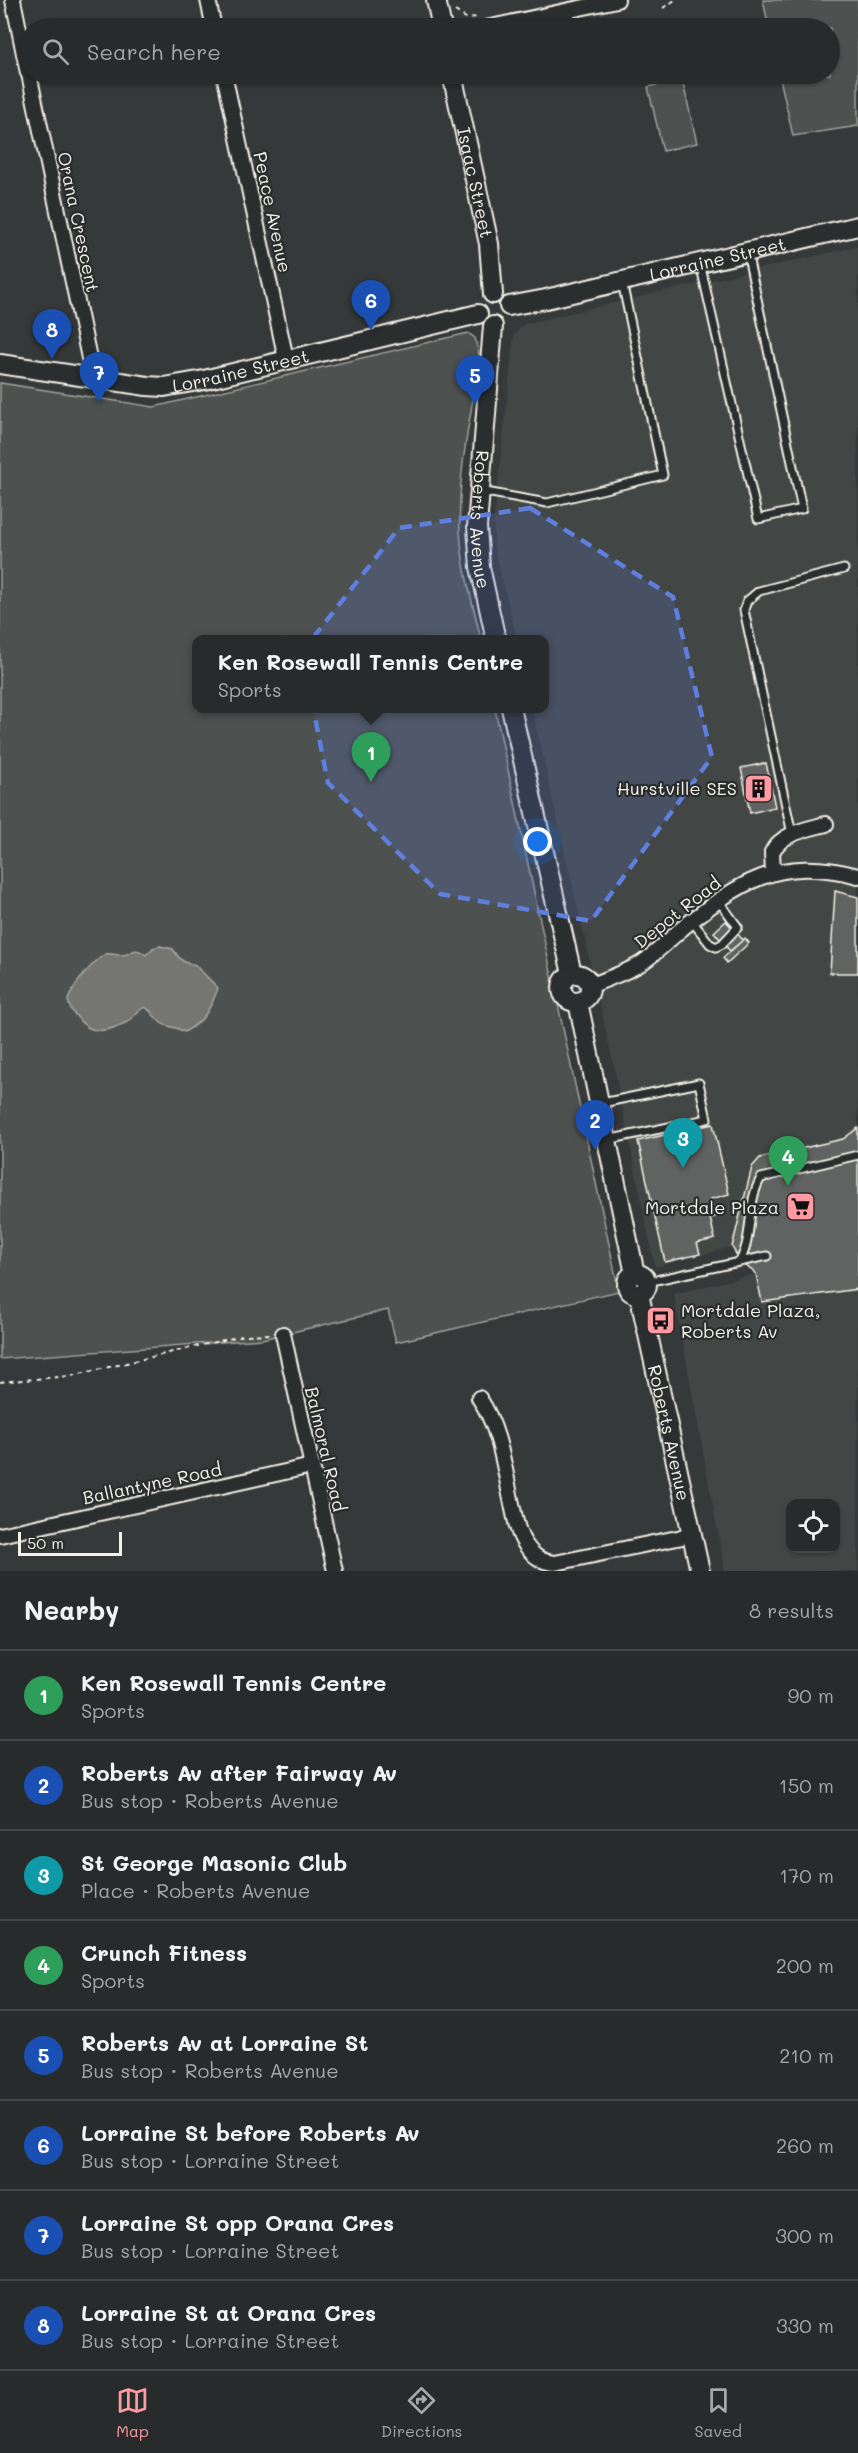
<!DOCTYPE html>
<meta charset="utf-8">
<style>
body{margin:0;font-family:Mali,sans-serif;background:#343737;color:#f1f3f6}
.controls{position:absolute;right:18px;bottom:18px;display:grid;overflow:hidden;border-radius:12px;box-shadow:0 2px 4px #0004}
.controls button{width:54px;height:54px;display:grid;place-items:center;padding:0;border:0;border-bottom:2px solid #444747;background:#282b2b;color:#f1f3f6;font:30px sans-serif}
.scale{position:absolute;left:18px;bottom:15px;width:104px;box-sizing:border-box;padding-left:6px;border:3px solid #f4f1e8;border-top:0;font-size:16px;line-height:21px;white-space:nowrap;color:#f4f1e8;-webkit-text-stroke:4px #2a2d2e;paint-order:stroke}
.you{position:absolute;left:538px;top:842px;width:21px;height:21px;margin:-15px;border:4px solid #fff;border-radius:50%;background:#1a73e8;box-shadow:0 0 0 9px #1a73e833}
.badge{display:grid;place-items:center;width:39px;height:39px;border-radius:50%;background:#ff9aa2;color:#fff;font-size:20px;font-weight:700}
.pin{position:absolute;translate:-50% -50px;filter:drop-shadow(0 2px 3px #0008)}
.pin::after{content:'';position:absolute;top:32px;width:21px;height:18px;background:inherit;clip-path:polygon(0 0,100% 0,50% 100%)}
.popup{position:absolute;left:192px;top:635px;width:357px;height:78px;box-sizing:border-box;display:grid;place-content:center;border-radius:12px;background:#282b2b;filter:drop-shadow(0 2px 4px #0005);font-size:20px;white-space:nowrap;color:#a5a7a9}
.popup b{font-size:22px;color:#f1f3f6}
.popup::after{content:'';position:absolute;left:50%;top:100%;margin-left:-12px;border:12px solid transparent;border-top-color:#282b2b}
.list{margin:0;padding:0;list-style:none}
h2{display:flex;justify-content:space-between;align-items:center;height:78px;margin:0;padding:0 24px;font-size:26px}
h2 small{font-size:20px;font-weight:400;color:#a5a7a9}
.list li{display:grid;grid-template-columns:39px 1fr auto;gap:18px;align-items:center;box-sizing:border-box;height:90px;padding:0 24px;border-top:2px solid #444747}
.list b{display:block;font-size:22px;white-space:nowrap}
.list p{margin:0;font-size:20px;white-space:nowrap;color:#a5a7a9}
.list em{font-size:20px;font-style:normal;color:#a5a7a9}
.icon{flex:none;width:33px;height:33px;fill:none;stroke:currentColor;stroke-width:2;stroke-linecap:round;stroke-linejoin:round}
.map{position:relative;flex:none;width:858px;height:1571px;overflow:hidden}
.search{position:absolute;background:#282b2b;box-shadow:0 2px 4px #0004;left:18px;right:18px;top:18px;height:66px;display:flex;align-items:center;gap:15px;box-sizing:border-box;padding:0 21px;border-radius:33px;color:#a5a7a9;font-size:22px}
.sheet{height:798px;background:#282b2b}
nav{display:flex;justify-content:space-around;align-items:center;box-sizing:border-box;height:84px;border-top:2px solid #444747;background:#282b2b;font-size:16px;color:#a5a7a9}
nav a{display:grid;justify-items:center;gap:3px}
nav .on{color:#ff9aa2}
.map>svg:first-child{display:block}
.built{fill:#434645;fill-rule:evenodd}
.green{fill:#4e514f;stroke:#a1a19c;stroke-width:1.5}
.water{fill:#757572;stroke:#a8a7a1;stroke-width:1.5}
.building{fill:#616362;stroke:#f4f1e8;stroke-width:1.5}
.lines{fill:none;stroke-linecap:round;stroke-linejoin:round}
.lane-casing{stroke:#f4f1e8;stroke-width:11}
.street-casing{stroke:#f4f1e8;stroke-width:18}
.secondary-casing{stroke:#f4f1e8;stroke-width:22}
.path{stroke:#f4f1e8;stroke-width:2;stroke-dasharray:4.5 4.5;stroke-linecap:butt}
.lane{stroke:#2a2d2e;stroke-width:7}
.street{stroke:#2a2d2e;stroke-width:14}
.secondary{stroke:#2a2d2e;stroke-width:18}
.marked{fill:#5e7fdd;fill-opacity:0.2;stroke:#5e7fdd;stroke-width:4.5;stroke-dasharray:12 8;stroke-linejoin:round}
.labels{text-anchor:middle;dominant-baseline:central;stroke-width:4.5;stroke-linejoin:round;paint-order:stroke}
.street-label{font-size:18px;fill:#f4f1e8;stroke:#2a2d2e}
.poi-label{font-size:18px;fill:#f4f1e8;stroke:#2a2d2e;text-anchor:end}
</style>
<div class="map">
<svg width="858" height="1571" viewBox="0 0 858 1571">
<rect width="100%" height="100%" fill="#363939"/>
<filter id="ink" filterUnits="userSpaceOnUse"><feTurbulence type="fractalNoise" baseFrequency=".0167" numOctaves="2"/><feDisplacementMap in="SourceGraphic" scale="12" xChannelSelector="R" yChannelSelector="G"/><feConvolveMatrix kernelMatrix="1 2 1 2 8 2 1 2 1" color-interpolation-filters="sRGB"/></filter>
<g filter="url(#ink)">
<!-- built -->
<path class="built" d="M858 246V1128L843 1139 760 1158 752 1167 732 1247 655 1267 614 1066 532 709 545 708V640L517 639 494 547V520L514 335 524 324Z
M756 1274 763 1302 858 1289V1571H725L674 1294ZM790 1504H836V1548H790Z"/>
<!-- green -->
<path class="green" d="M763 0H858V126L793 136 779 74H830V28H769Z
M682 79 697 143 663 151 648 87Z
M468 333 475 338 480 358C471 415 457 474 460 531 462 568 473 604 481 639L197 640V708L495 709 619 1291 396 1342 388 1310 262 1339 0 1359V383L154 407Z"/>
<!-- water -->
<path class="water" d="M160 946 173 949C178 957 184 965 194 964L218 988C211 1008 204 1022 184 1032 176 1026 167 1028 160 1022 154 1017 152 1011 145 1007 137 1010 134 1018 127 1022 108 1032 90 1036 77 1017 72 1011 69 1008 68 1000 74 984 91 964 105 954 111 953 114 955 120 955 134 956 131 944 146 955L153 948Z"/>
<!-- building -->
<path class="building" d="M766 763 775 807 750 813 741 768Z
M835 891 858 897V973H830Z
M726 921 743 940 730 951 714 932Z
M745 938 749 943 727 963 723 958Z
M713 1124 729 1194 711 1199 715 1217 710 1218 715 1239 697 1243 700 1254 665 1262 638 1141Z
M858 1128V1289L762 1302 756 1274 740 1261 732 1247 752 1167 760 1158 843 1139Z"/>
<g class="lines">
<defs>
<path id="lane" d="M700 263 758 519 802 509 747 252
M480 491 547 503 663 475 622 282
M792 834 744 610 747 601 759 591 844 569
M692 921 710 944 716 947 722 944 738 927 718 900
M602 1103 699 1083 707 1119 607 1140
M740 1261C754 1235 746 1203 761 1178L858 1155
M647 1282 767 1256"/>
<path id="street" d="M13 0 28 73
M208 0 214 28
M486 28 617 0
M29 74 93 377
M224 74 286 359
M773 872 772 852C781 833 808 829 826 824
M590 986C606 979 625 973 640 964 654 955 667 942 679 931 739 882 778 855 858 876
M283 1334 335 1571
M479 1398C500 1428 504 1468 512 1504 515 1517 517 1533 525 1544 533 1556 541 1562 555 1563L692 1535
M0 1535 312 1466"/>
<g id="secondary">
<path d="M436 0 442 28"/>
<path id="s1" d="M452 74 489 244 493 294"/>
<path id="s2" d="M509 306 546 299 858 226"/>
<path id="s3" d="M493 326 477 527 480 567 496 640"/>
<path id="s4" d="M0 364 147 386 164 387 204 380 478 314"/>
<path d="M511 708 572 974"/>
<circle cx="576" cy="988" r="14"/>
<path d="M578 1002 635 1274"/>
<circle cx="637" cy="1284" r="10"/>
<path id="s5" d="M639 1294 700 1571"/>
</g>
</defs>
<!-- lane casing -->
<use href="#lane" class="lane-casing"/>
<!-- street casing -->
<use href="#street" class="street-casing"/>
<!-- secondary casing -->
<use href="#secondary" class="secondary-casing"/>
<!-- path -->
<path class="path" d="M663 8 675 0
M455 11 466 18 477 17
M0 1382 71 1376 245 1335 271 1334"/>
<!-- lane -->
<use href="#lane" class="lane"/>
<!-- street -->
<use href="#street" class="street"/>
<!-- secondary -->
<use href="#secondary" class="secondary"/>
</g>
</g>
<!-- marked area -->
<path class="marked" d="M530 508 673 597 712 757 591 921 440 894 328 783 302 652 399 528Z"/>
<!-- icons -->
<defs>
<symbol id="building-square" viewBox="-11 -11 22 22"><rect x="-9" y="-9" width="18" height="18" rx="4" fill="#ff9aa2" stroke="#2a2d2e"/><path d="M-4-6H4V6H1V3H-1V6H-4ZM-2.5-4.3h1.7v1.8h-1.7ZM.8-4.3h1.7v1.8H.8ZM-2.5-1h1.7V.8h-1.7ZM.8-1h1.7V.8H.8Z" fill="#111"/></symbol>
<symbol id="supermarket-square" viewBox="-11 -11 22 22"><rect x="-9" y="-9" width="18" height="18" rx="4" fill="#ff9aa2" stroke="#2a2d2e"/><path d="M-6-5.5h2.5l.6 2H6L4.5 2H-2.5L-4.4-4H-6ZM-1.5 3.2a1.3 1.3 0 1 0 .1 0ZM3 3.2a1.3 1.3 0 1 0 .1 0Z" fill="#111"/></symbol>
<symbol id="bus-square" viewBox="-11 -11 22 22"><rect x="-9" y="-9" width="18" height="18" rx="4" fill="#ff9aa2" stroke="#2a2d2e"/><path d="M-5-6H5V4H4V6H2V4H-2V6H-4V4H-5ZM-3.5-4V0h7V-4ZM-3.5 1.2v1.5H-2V1.2ZM2 1.2v1.5H3.5V1.2Z" fill="#111"/></symbol>
</defs>
<g fill-rule="evenodd">
<use href="#building-square" x="742" y="772" width="33" height="33"/>
<use href="#supermarket-square" x="784" y="1190" width="33" height="33"/>
<use href="#bus-square" x="644" y="1304" width="33" height="33"/>
</g>
<g class="labels">
<!-- street labels -->
<g class="street-label">
<text stroke="none"><textPath href="#s1" startOffset="111">Isaac Street</textPath></text>
<text transform="translate(273 212) rotate(78)">Peace Avenue</text>
<text transform="translate(79 222) rotate(78)">Orana Crescent</text>
<text stroke="none"><textPath href="#s2" startOffset="214">Lorraine Street</textPath></text>
<text stroke="none"><textPath href="#s4" startOffset="244">Lorraine Street</textPath></text>
<text stroke="none"><textPath href="#s3" startOffset="194">Roberts Avenue</textPath></text>
<text transform="translate(677 912) rotate(-38)">Depot Road</text>
<text stroke="none"><textPath href="#s5" startOffset="142">Roberts Avenue</textPath></text>
<text transform="translate(326 1449) rotate(77)">Balmoral Road</text>
<text transform="translate(152 1483) rotate(-12)">Ballantyne Road</text>
</g>
<!-- poi labels -->
<g class="poi-label">
<text x="737" y="788">Hurstville SES</text>
<text x="779" y="1207">Mortdale Plaza</text>
<text x="681" y="1310" text-anchor="start">Mortdale Plaza,<tspan x="681" dy="21">Roberts Av</tspan></text>
</g>
</g>
</svg>
<div class="controls">
<button><svg class="icon" aria-label="locate" viewBox="0 0 24 24"><circle cx="12" cy="12" r="6"/><path d="M12 2v4M12 18v4M2 12h4M18 12h4"/></svg></button>
</div>
<div class="scale">50 m</div>
<div class="you"></div>
<div class="pin badge" style="left:371px;top:782px;background:#2e9e5b">1</div>
<div class="popup"><b>Ken Rosewall Tennis Centre</b>Sports</div>
<div class="pin badge" style="left:595px;top:1150px;background:#1a4fb4">2</div>
<div class="pin badge" style="left:683px;top:1168px;background:#0f9aa8">3</div>
<div class="pin badge" style="left:788px;top:1186px;background:#2e9e5b">4</div>
<div class="pin badge" style="left:475px;top:405px;background:#1a4fb4">5</div>
<div class="pin badge" style="left:371px;top:330px;background:#1a4fb4">6</div>
<div class="pin badge" style="left:99px;top:402px;background:#1a4fb4">7</div>
<div class="pin badge" style="left:52px;top:359px;background:#1a4fb4">8</div>
<div class="search"><svg class="icon" aria-label="search" viewBox="0 0 24 24"><circle cx="10" cy="10" r="6"/><path d="M15 15l6 6"/></svg>Search here</div>
</div>
<section class="sheet">
<h2>Nearby<small>8 results</small></h2>
<ul class="list">
<li><span class="badge" style="background:#2e9e5b">1</span><div><b>Ken Rosewall Tennis Centre</b><p>Sports</p></div><em>90 m</em></li>
<li><span class="badge" style="background:#1a4fb4">2</span><div><b>Roberts Av after Fairway Av</b><p>Bus stop · Roberts Avenue</p></div><em>150 m</em></li>
<li><span class="badge" style="background:#0f9aa8">3</span><div><b>St George Masonic Club</b><p>Place · Roberts Avenue</p></div><em>170 m</em></li>
<li><span class="badge" style="background:#2e9e5b">4</span><div><b>Crunch Fitness</b><p>Sports</p></div><em>200 m</em></li>
<li><span class="badge" style="background:#1a4fb4">5</span><div><b>Roberts Av at Lorraine St</b><p>Bus stop · Roberts Avenue</p></div><em>210 m</em></li>
<li><span class="badge" style="background:#1a4fb4">6</span><div><b>Lorraine St before Roberts Av</b><p>Bus stop · Lorraine Street</p></div><em>260 m</em></li>
<li><span class="badge" style="background:#1a4fb4">7</span><div><b>Lorraine St opp Orana Cres</b><p>Bus stop · Lorraine Street</p></div><em>300 m</em></li>
<li><span class="badge" style="background:#1a4fb4">8</span><div><b>Lorraine St at Orana Cres</b><p>Bus stop · Lorraine Street</p></div><em>330 m</em></li>
</ul>
</section>
<nav>
<a class="on"><svg class="icon" aria-label="map" viewBox="0 0 24 24"><path d="M3 6l6-2 6 2 6-2v14l-6 2-6-2-6 2zM9 4v14M15 6v14"/></svg>Map</a>
<a><svg class="icon" aria-label="directions" viewBox="0 0 24 24"><path d="M12 3l9 9-9 9-9-9zM9 14v-3h6M13 9l2 2-2 2"/></svg>Directions</a>
<a><svg class="icon" aria-label="saved" viewBox="0 0 24 24"><path d="M7 4h10v16l-5-4-5 4z"/></svg>Saved</a>
</nav>
